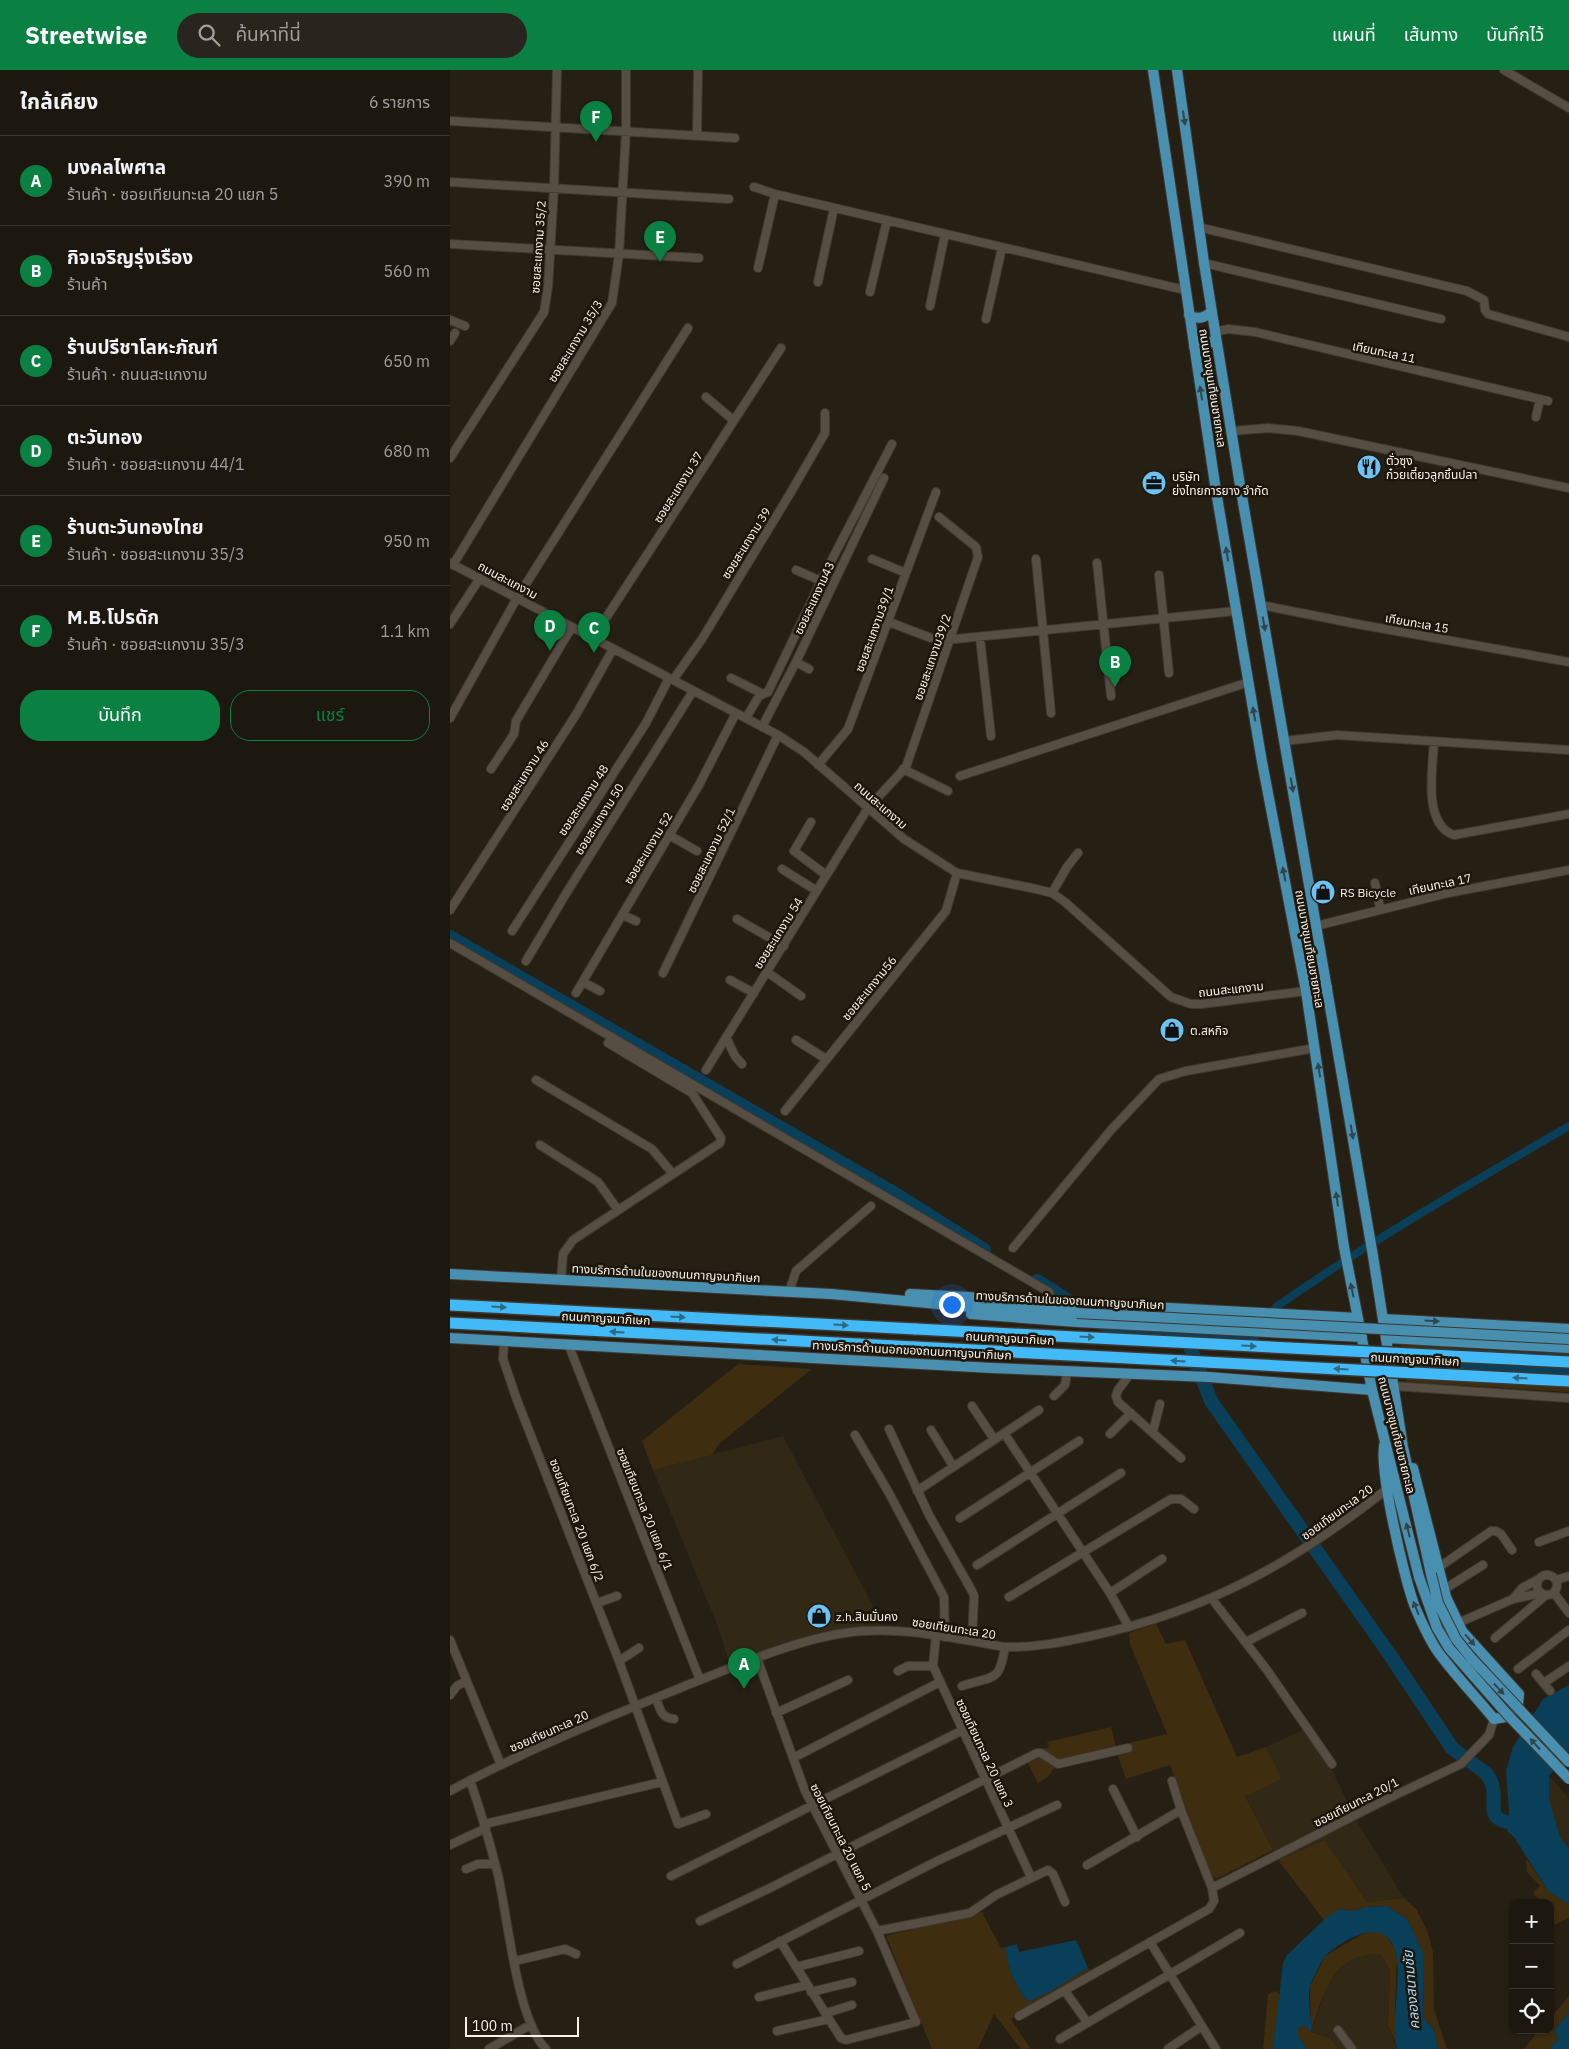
<!DOCTYPE html>
<html lang="th">
<meta charset="utf-8">
<style>
body{margin:0;font-family:"IBM Plex Sans","Noto Sans Thai",sans-serif;background:#29241d;color:#f1f3f6}
.controls{position:absolute;right:15px;bottom:15px;display:grid;overflow:hidden;border-radius:10px;box-shadow:0 1px 4px #0004}
.controls button{width:45px;height:45px;display:grid;place-items:center;padding:0;border:0;border-bottom:1px solid #3a362f;background:#1c170f;color:#f1f3f6;font:25px sans-serif}
.scale{position:absolute;left:15px;bottom:12px;width:114px;box-sizing:border-box;padding-left:5px;border:2px solid #f8f3ec;border-top:0;font-size:14px;line-height:18px;white-space:nowrap;color:#f8f3ec;-webkit-text-stroke:4px #1d160b;paint-order:stroke}
.you{position:absolute;left:501px;top:1234px;width:18px;height:18px;margin:-12px;border:4px solid #fff;border-radius:50%;background:#1a73e8;box-shadow:0 0 0 8px #1a73e833}
.badge{display:grid;place-items:center;width:32px;height:32px;border-radius:50%;background:#0b8043;color:#fff;font-size:16px;font-weight:700}
.pin{position:absolute;translate:-50% -41px;filter:drop-shadow(0 1px 2px #0008)}
.pin::after{content:'';position:absolute;top:26px;width:18px;height:15px;background:inherit;clip-path:polygon(0 0,100% 0,50% 100%)}
.list{margin:0;padding:0;list-style:none}
h2{display:flex;justify-content:space-between;align-items:center;height:65px;margin:0;padding:0 20px;font-size:21px}
h2 small{font-size:16px;font-weight:400;color:#a09f9e}
.list li{display:grid;grid-template-columns:32px 1fr auto;gap:15px;align-items:center;box-sizing:border-box;height:90px;padding:0 20px;border-top:1px solid #3a362f}
.list b{display:block;font-size:19px;white-space:nowrap}
.list p{margin:0;font-size:16px;white-space:nowrap;color:#a09f9e}
.list em{font-size:16px;font-style:normal;color:#a09f9e}
.actions{display:flex;gap:10px;padding:15px 20px}
.actions a{flex:1;padding:11px 0;border:1px solid #0b8043;border-radius:20px;text-align:center;font-size:18px;color:#0b8043}
.actions .main{background:#0b8043;color:#fff}
.icon{flex:none;width:28px;height:28px;fill:none;stroke:currentColor;stroke-width:2;stroke-linecap:round;stroke-linejoin:round}
.map{position:relative;flex:none;width:1119px;height:1979px;overflow:hidden}
header{display:flex;align-items:center;gap:30px;box-sizing:border-box;height:70px;padding:0 25px;background:#0b8043;color:#fff}
header strong{font-size:24px}
nav{display:flex;gap:28px;margin-inline-start:auto;font-size:18px}
.search{width:350px;height:45px;background:#29241d;display:flex;align-items:center;gap:12px;box-sizing:border-box;padding:0 18px;border-radius:28px;color:#a09f9e;font-size:19px}
main{display:flex}
aside{flex:1;background:#1c170f}
.map>svg:first-child{display:block}
.built{fill:#322816}
.green{fill:#3e2d0e}
.water{fill:#093f58}
.lines{fill:none;stroke-linecap:round;stroke-linejoin:round}
.canal{stroke:#093f58;stroke-width:8}
.river{stroke:#093f58;stroke-width:14}
.minor-casing{stroke:#3e3831;stroke-width:10}
.major-casing{stroke:#3e3831;stroke-width:12}
.highway-casing{stroke:#3e3831;stroke-width:14}
.minor{stroke:#564e42;stroke-width:8}
.major{stroke:#498faf;stroke-width:10}
.highway{stroke:#41baf7;stroke-width:11}
.major-bridge-casing{stroke:#3e3831;stroke-width:12;stroke-linecap:butt}
.highway-bridge-casing{stroke:#3e3831;stroke-width:14;stroke-linecap:butt}
.major-bridge{stroke:#498faf;stroke-width:10}
.highway-bridge{stroke:#41baf7;stroke-width:11}
.oneway{fill:#2f464d}
.oneway2{fill:#2f6881}
.labels{text-anchor:middle;dominant-baseline:central;stroke-width:5;stroke-linejoin:round;paint-order:stroke}
.street-label{font-size:12px;fill:#f8f3ec;stroke:#1d160b}
.poi-label{font-size:12px;fill:#f8f3ec;stroke:#1d160b;text-anchor:start}
.water-label{font-size:14px;font-style:italic;fill:#a6dafa;stroke:#1d160b}
</style>
<header>
<strong>Streetwise</strong>
<div class="search"><svg class="icon" aria-label="search" viewBox="0 0 24 24"><circle cx="10" cy="10" r="6"/><path d="M15 15l6 6"/></svg>ค้นหาที่นี่</div>
<nav><a>แผนที่</a><a>เส้นทาง</a><a>บันทึกไว้</a></nav>
</header>
<main>
<aside>
<h2>ใกล้เคียง<small>6 รายการ</small></h2>
<ul class="list">
<li><span class="badge">A</span><div><b>มงคลไพศาล</b><p>ร้านค้า · ซอยเทียนทะเล 20 แยก 5</p></div><em>390 m</em></li>
<li><span class="badge">B</span><div><b>กิจเจริญรุ่งเรือง</b><p>ร้านค้า</p></div><em>560 m</em></li>
<li><span class="badge">C</span><div><b>ร้านปรีชาโลหะภัณฑ์</b><p>ร้านค้า · ถนนสะแกงาม</p></div><em>650 m</em></li>
<li><span class="badge">D</span><div><b>ตะวันทอง</b><p>ร้านค้า · ซอยสะแกงาม 44/1</p></div><em>680 m</em></li>
<li><span class="badge">E</span><div><b>ร้านตะวันทองไทย</b><p>ร้านค้า · ซอยสะแกงาม 35/3</p></div><em>950 m</em></li>
<li><span class="badge">F</span><div><b>M.B.โปรดัก</b><p>ร้านค้า · ซอยสะแกงาม 35/3</p></div><em>1.1 km</em></li>
</ul>
<div class="actions"><a class="main">บันทึก</a><a>แชร์</a></div>
</aside>
<div class="map">
<svg width="1119" height="1979" viewBox="0 0 1119 1979">
<rect width="100%" height="100%" fill="#261f14"/>
<!-- built -->
<path class="built" d="M333 1366 422 1534 430 1555H421L353 1572 280 1595 267 1554 203 1400Z
M861 1656 906 1750 954 1828 917 1832 875 1770 828 1790 795 1725 832 1709 816 1677Z
M1099 1706 1119 1728V1779L1110 1767 1099 1730Z
M914 1884H931L940 1900 938 1955 947 1979H889L880 1968 861 1962 879 1911 896 1892Z"/>
<!-- green -->
<path class="green" d="M960 1273 1119 1281V1322L957 1312 951 1274Z
M288 1294 362 1299 269 1374 262 1385 203 1400 192 1371Z
M706 1554 716 1574 735 1570 787 1687 816 1677 832 1709 795 1726 823 1780 766 1809 759 1801 720 1695 676 1709 665 1678 608 1693 598 1707 588 1713 578 1693 593 1687 591 1680 599 1677 597 1672 661 1657 666 1676 717 1664 680 1574 679 1563Z
M875 1770 917 1832 954 1828 966 1839 977 1860 983 1882 984 1939 997 1979H988L984 1960 973 1947 974 1885 957 1849 937 1836 915 1837 904 1841 890 1839 874 1850 828 1790Z
M1076 1788 1099 1822 1119 1834V1848L1104 1855 1100 1848V1833H1090L1083 1822 1090 1816 1077 1802Z
M532 1842 551 1878 556 1877C557 1899 565 1915 578 1932L638 1898 641 1902 561 1949 581 1979H571L544 1944 528 1979H482L436 1866Z
M927 1860 936 1865 945 1879 947 1890 945 1938 946 1973 938 1955 940 1900 931 1884C881 1883 875 1922 861 1962L880 1968 889 1979H857L848 1966V1958L854 1955 861 1961 860 1916 875 1886 914 1863Z
M826 1921 830 1925 823 1979H813L818 1924Z
M1119 1926V1942L1105 1960 1108 1969 1100 1979H1074L1089 1960H1100V1948Z"/>
<!-- water -->
<path class="water" d="M972 1277 1119 1284V1316L958 1298V1280Z
M1119 1615V1681L1099 1706V1729L1110 1767 1119 1779V1834L1099 1822 1064 1767 1057 1761 1059 1743 1056 1701 1063 1677 1093 1629Z
M937 1836 957 1849 974 1885 973 1947 984 1960 988 1979H947C940 1949 953 1905 945 1880 933 1845 895 1869 876 1885 871 1891 863 1908 860 1916 857 1929 862 1948 861 1962L854 1955 848 1958V1966L857 1979H823L833 1893 837 1885 877 1847 890 1839 904 1841 915 1837Z
M626 1870 638 1898 601 1921 578 1932C565 1915 557 1899 556 1877L567 1874 569 1882Z
M1119 1942V1979H1100L1108 1969 1105 1960Z"/>
<g class="lines">
<!-- canal -->
<path class="canal" d="M819 1247 826 1237C920 1171 1020 1114 1119 1056
M735 1264 805 1267 811 1258"/>
<!-- river -->
<path class="river" d="M0 867 442 1122 534 1180
M587 1211 628 1237
M646 1249 664 1261 735 1264 761 1331 940 1585 1002 1678 1037 1704C1056 1732 1022 1753 1077 1754"/>
<defs>
<path id="minor" d="M1054 0 1119 38
M0 51 285 68
M247 66 248 0
M0 112 279 129
M304 117 325 124 735 220
M748 157 1017 221 1034 230 1035 240 1038 244 1119 267
M0 174 249 188
M754 193 991 249
M308 198 325 124
M368 212 384 138
M420 222 437 150
M480 236 495 164
M536 249 552 178
M0 250 15 256
M765 262 778 259 805 262 1098 331
M0 271 5 263
M256 327 283 350
M1086 347 1090 329
M782 361 818 358 848 361 1119 418
M0 388 94 242 98 217 104 118 107 0
M422 489 456 503
M586 489 601 643
M0 493 328 665 354 682 454 769 507 803 586 819 602 823 615 832 721 927 741 934H752L856 921
M647 493 661 626
M3 495 162 233 169 184 176 61V0
M346 500 371 511
M709 505 719 603
M811 535 907 554 1119 592
M439 552 481 568 505 569 786 541
M0 554 30 508
M143 568 331 278
M530 568 541 666
M346 592 359 599
M281 608 313 624
M223 610 252 569 341 422 375 363V343
M0 648 67 528 238 258
M296 648 309 626 318 622 376 501 442 374
M312 657 346 592 434 408
M834 671 887 665 1119 680
M984 671C983 697 972 754 1004 765L1119 744
M368 695 398 659 486 422
M41 699 64 664 66 651 122 557
M453 699 498 721
M510 706 799 612
M361 752 344 781 376 805
M219 765 247 781
M332 799 367 821
M925 813 930 838
M602 823 617 797 628 783
M0 840 127 643 163 579
M173 845 186 851
M287 849 334 876
M866 856 998 823 1119 800
M62 861 196 653 219 608
M0 873 599 1222 602 1231
M76 891 117 822 243 621
M317 902 351 926
M213 903 328 665
M280 910 304 923
M133 912 150 921
M126 923 249 715 286 643
M276 967 285 986 292 994
M346 970 376 989
M256 1000 418 738 456 697 528 487 526 477 489 447
M86 1010 202 1079 223 1104
M335 1041 496 841 507 803
M90 1075 148 1112 168 1140
M563 1178 661 1060 709 1009 736 1001 865 978
M111 1210 113 1184 123 1170 270 1073 271 1068 242 1023 158 973
M339 1222 346 1201 421 1136
M54 1272 53 1289 67 1330 169 1591 228 1754 256 1744
M119 1276 250 1610
M680 1304 668 1320 666 1326 668 1332 731 1388
M944 1316 1119 1328
M604 1326 615 1315 617 1302
M522 1336 544 1369
M439 1359 479 1445 522 1521 524 1526 522 1571
M481 1360 503 1396
M703 1361 710 1334
M554 1363 660 1523 679 1557
M660 1364 681 1343
M405 1365 439 1423 494 1527 495 1567
M467 1421 589 1340
M510 1448 629 1371
M1089 1472 1119 1461
M527 1495 671 1403
M988 1498 1041 1461H1046L1051 1464 1062 1480
M1087 1515a10 10 0 1 1 20 0a10 10 0 1 1-20 0Z
M1106 1510 1119 1506
M993 1520 1033 1495
M660 1523 712 1489
M1104 1523 1119 1543
M559 1527 721 1429H731L744 1439
M762 1529 817 1600 882 1694
M1063 1529 1072 1518 1089 1509
M147 1533 167 1526
M1008 1553 1063 1529 1091 1523
M486 1565 483 1596 581 1807
M1045 1568 1095 1526
M0 1570 51 1695
M796 1572 852 1543
M307 1588 355 1721 427 1861 466 1952 396 1970 391 1968 330 1871
M169 1591 189 1578
M1068 1599 1119 1560
M448 1601 458 1596H483
M1086 1604 1100 1621
M1094 1613 1119 1596
M512 1616C544 1605 549 1614 555 1577
M0 1625 7 1616 16 1611
M206 1628C210 1639 211 1648 224 1649
M326 1643 398 1610
M343 1688 490 1612
M20 1710C31 1742 40 1773 48 1805 58 1848 67 1951 96 1979
M722 1711 731 1740
M663 1719 687 1767
M0 1721C75 1680 156 1648 235 1616 288 1595 356 1565 412 1561 460 1558 508 1569 555 1577 584 1578 613 1572 641 1566 757 1541 845 1492 937 1419
M35 1754 212 1712
M0 1775 36 1758
M637 1795 731 1740 762 1818 937 1729 1011 1694 1039 1665 1044 1649
M16 1799 28 1794H45
M221 1806 511 1661
M250 1851 318 1819 587 1683H591L608 1694 678 1678
M427 1861 520 1843 546 1825 598 1800 603 1804 615 1832
M700 1872 766 1979
M65 1891 115 1879 126 1884
M287 1894 485 1792 607 1735
M346 1897 409 1881
M615 1921 637 1952
M361 1922 402 1912
M309 1927 357 1915
M376 1943 402 1935
M569 1946 759 1839 764 1831 762 1818
M888 1960 902 1979
M327 1961 379 1949
M610 1969 790 1863
M39 1979 80 1955
M718 1979 752 1956"/>
<path id="major" d="M703 0 766 421 812 692 856 921 894 1177 922 1320 969 1507
M727 0 754 193 789 409 923 1186 953 1377 981 1504
M739 245C748 250 754 248 761 242
M744 277 754 271 767 273
M856 921 877 917
M0 1204 381 1224 531 1238 627 1243
M460 1224 908 1248
M521 1244 627 1252 912 1267
M933 1249 1119 1259
M0 1268 542 1298 759 1307 922 1320
M937 1268 1119 1278
M935 1372C927 1394 955 1512 965 1537 971 1551 979 1569 988 1582 1005 1605 1026 1627 1044 1649L1055 1647 1068 1634 1069 1624 1012 1561 996 1527 963 1398"/>
<path id="highway" d="M0 1235 466 1259
M0 1253 465 1277"/>
</defs>
<!-- minor casing -->
<use href="#minor" class="minor-casing"/>
<!-- major casing -->
<use href="#major" class="major-casing"/>
<!-- highway casing -->
<use href="#highway" class="highway-casing"/>
<!-- minor -->
<use href="#minor" class="minor"/>
<!-- major -->
<use href="#major" class="major"/>
<!-- highway -->
<use href="#highway" class="highway"/>
<defs>
<path id="major-bridge" d="M627 1243 1119 1269
M981 1504 988 1533 1006 1569 1022 1589 1119 1692
M969 1507 987 1558 999 1578 1057 1644 1119 1709"/>
<path id="highway-bridge" d="M466 1259 1119 1292
M465 1277 1119 1311"/>
</defs>
<!-- major-bridge casing -->
<use href="#major-bridge" class="major-bridge-casing"/>
<!-- highway-bridge casing -->
<use href="#highway-bridge" class="highway-bridge-casing"/>
<!-- major-bridge -->
<use href="#major-bridge" class="major-bridge"/>
<!-- highway-bridge -->
<use href="#highway-bridge" class="highway-bridge"/>
</g>
<!-- one-way arrows -->
<defs><path id="oneway-solid" d="M-6-.8H1V-3.2L6.5 0L1 3.2V.8H-6Z" transform="scale(1.25)"/></defs>
<g class="oneway">
<use href="#oneway-solid" transform="translate(734 48) rotate(82)"/>
<use href="#oneway-solid" transform="translate(751 323) rotate(-99)"/>
<use href="#oneway-solid" transform="translate(777 484) rotate(-99)"/>
<use href="#oneway-solid" transform="translate(814 554) rotate(80)"/>
<use href="#oneway-solid" transform="translate(804 644) rotate(-100)"/>
<use href="#oneway-solid" transform="translate(842 715) rotate(80)"/>
<use href="#oneway-solid" transform="translate(834 804) rotate(-101)"/>
<use href="#oneway-solid" transform="translate(869 1000) rotate(-99)"/>
<use href="#oneway-solid" transform="translate(902 1062) rotate(80)"/>
<use href="#oneway-solid" transform="translate(887 1129) rotate(-98)"/>
<use href="#oneway-solid" transform="translate(902 1220) rotate(-102)"/>
<use href="#oneway-solid" transform="translate(982 1251) rotate(3)"/>
<use href="#oneway-solid" transform="translate(958 1460) rotate(-104)"/>
<use href="#oneway-solid" transform="translate(966 1538) rotate(-112)"/>
<use href="#oneway-solid" transform="translate(1020 1570) rotate(48)"/>
<use href="#oneway-solid" transform="translate(1049 1619) rotate(47)"/>
<use href="#oneway-solid" transform="translate(1085 1674) rotate(-133)"/>
</g>
<g class="oneway2">
<use href="#oneway-solid" transform="translate(49 1237) rotate(3)"/>
<use href="#oneway-solid" transform="translate(228 1247) rotate(3)"/>
<use href="#oneway-solid" transform="translate(391 1255) rotate(3)"/>
<use href="#oneway-solid" transform="translate(167 1262) rotate(-177)"/>
<use href="#oneway-solid" transform="translate(637 1267) rotate(3)"/>
<use href="#oneway-solid" transform="translate(329 1270) rotate(-177)"/>
<use href="#oneway-solid" transform="translate(799 1276) rotate(3)"/>
<use href="#oneway-solid" transform="translate(728 1291) rotate(-177)"/>
<use href="#oneway-solid" transform="translate(891 1299) rotate(-177)"/>
<use href="#oneway-solid" transform="translate(1070 1308) rotate(-177)"/>
</g>
<!-- icons -->
<defs>
<symbol id="restaurant-disc" viewBox="-11 -11 22 22"><circle r="9.5" fill="#6dc2f3" stroke="#1d160b"/><path d="M-5-6h1v4h1v-4h1v4h1v-4h1v5L-1.5 .5V6h-2V.5L-5-1ZM5-6V6H3V1.5H1.5Q1.5-4 5-6Z" fill="#111"/></symbol>
<symbol id="office-disc" viewBox="-11 -11 22 22"><circle r="9.5" fill="#6dc2f3" stroke="#1d160b"/><path d="M-6-3h4V-5.5h4V-3h4V5H-6ZM-1-4.5V-3h2v-1.5ZM-6 0V1H6V0Z" fill="#111"/></symbol>
<symbol id="shop-disc" viewBox="-11 -11 22 22"><circle r="9.5" fill="#6dc2f3" stroke="#1d160b"/><path d="M-5-2.5h2.3a2.7 3.5 0 0 1 5.4 0H5L5.5 6h-11ZM-1.5-2.5h3a1.5 2.3 0 0 0-3 0Z" fill="#111"/></symbol>
</defs>
<g fill-rule="evenodd">
<use href="#restaurant-disc" x="905" y="383" width="28" height="28"/>
<use href="#office-disc" x="690" y="399" width="28" height="28"/>
<use href="#shop-disc" x="859" y="808" width="28" height="28"/>
<use href="#shop-disc" x="708" y="946" width="28" height="28"/>
<use href="#shop-disc" x="355" y="1532" width="28" height="28"/>
</g>
<g class="labels">
<!-- street labels -->
<g class="street-label">
<text transform="translate(88 177) rotate(-86)">ซอยสะแกงาม 35/2</text>
<text transform="translate(125 271) rotate(-59)">ซอยสะแกงาม 35/3</text>
<text transform="translate(934 282) rotate(12)">เทียนทะเล 11</text>
<text transform="translate(763 318) rotate(81)">ถนนบางขุนเทียนชายทะเล</text>
<text transform="translate(228 417) rotate(-58)">ซอยสะแกงาม 37</text>
<text transform="translate(296 473) rotate(-58)">ซอยสะแกงาม 39</text>
<text transform="translate(58 510) rotate(28)">ถนนสะแกงาม</text>
<text transform="translate(364 528) rotate(-65)">ซอยสะแกงาม43</text>
<text transform="translate(967 553) rotate(10)">เทียนทะเล 15</text>
<text transform="translate(424 559) rotate(-70)">ซอยสะแกงาม39/1</text>
<text transform="translate(482 587) rotate(-71)">ซอยสะแกงาม39/2</text>
<text transform="translate(74 705) rotate(-58)">ซอยสะแกงาม 46</text>
<text transform="translate(133 730) rotate(-57)">ซอยสะแกงาม 48</text>
<text transform="translate(431 735) rotate(41)">ถนนสะแกงาม</text>
<text transform="translate(149 749) rotate(-58)">ซอยสะแกงาม 50</text>
<text transform="translate(198 778) rotate(-59)">ซอยสะแกงาม 52</text>
<text transform="translate(261 780) rotate(-64)">ซอยสะแกงาม 52/1</text>
<text transform="translate(990 814) rotate(-12)">เทียนทะเล 17</text>
<text transform="translate(328 863) rotate(-58)">ซอยสะแกงาม 54</text>
<text transform="translate(860 879) rotate(80)">ถนนบางขุนเทียนชายทะเล</text>
<text transform="translate(419 918) rotate(-51)">ซอยสะแกงาม56</text>
<text transform="translate(781 919) rotate(-6)">ถนนสะแกงาม</text>
<text transform="translate(216 1203) rotate(3)">ทางบริการด้านในของถนนกาญจนาภิเษก</text>
<text transform="translate(620 1230) rotate(3)">ทางบริการด้านในของถนนกาญจนาภิเษก</text>
<text transform="translate(156 1248) rotate(3)">ถนนกาญจนาภิเษก</text>
<text transform="translate(560 1268) rotate(3)">ถนนกาญจนาภิเษก</text>
<text transform="translate(462 1280) rotate(3)">ทางบริการด้านนอกของถนนกาญจนาภิเษก</text>
<text transform="translate(965 1289) rotate(3)">ถนนกาญจนาภิเษก</text>
<text transform="translate(947 1365) rotate(76)">ถนนบางขุนเทียนชายทะเล</text>
<text transform="translate(195 1439) rotate(68)">ซอยเทียนทะเล 20 แยก 6/1</text>
<text transform="translate(887 1442) rotate(-36)">ซอยเทียนทะเล 20</text>
<text transform="translate(127 1450) rotate(69)">ซอยเทียนทะเล 20 แยก 6/2</text>
<text transform="translate(504 1558) rotate(9)">ซอยเทียนทะเล 20</text>
<text transform="translate(99 1661) rotate(-24)">ซอยเทียนทะเล 20</text>
<text transform="translate(535 1683) rotate(65)">ซอยเทียนทะเล 20 แยก 3</text>
<text transform="translate(906 1732) rotate(-27)">ซอยเทียนทะล 20/1</text>
<text transform="translate(391 1767) rotate(63)">ซอยเทียนทะเล 20 แยก 5</text>
</g>
<!-- poi labels -->
<g class="poi-label">
<text x="936" y="390">ตั่วซุง<tspan x="936" dy="14">ก๋วยเตี๋ยวลูกชิ้นปลา</tspan></text>
<text x="722" y="406">บริษัท<tspan x="722" dy="14">ย่งไทยการยาง จำกัด</tspan></text>
<text x="890" y="822">RS Bicycle</text>
<text x="740" y="960">ต.สหกิจ</text>
<text x="386" y="1546">z.h.สินมั่นคง</text>
</g>
<!-- water labels -->
<g class="water-label">
<text transform="translate(961 1920) rotate(-95)">คลองสนามชัย</text>
</g>
</g>
</svg>
<div class="controls">
<button>+</button>
<button>−</button>
<button><svg class="icon" aria-label="locate" viewBox="0 0 24 24"><circle cx="12" cy="12" r="6"/><path d="M12 2v4M12 18v4M2 12h4M18 12h4"/></svg></button>
</div>
<div class="scale">100 m</div>
<div class="you"></div>
<div class="pin badge" style="left:294px;top:1619px">A</div>
<div class="pin badge" style="left:665px;top:617px">B</div>
<div class="pin badge" style="left:144px;top:583px">C</div>
<div class="pin badge" style="left:100px;top:581px">D</div>
<div class="pin badge" style="left:210px;top:192px">E</div>
<div class="pin badge" style="left:146px;top:72px">F</div>
</div>
</main>
